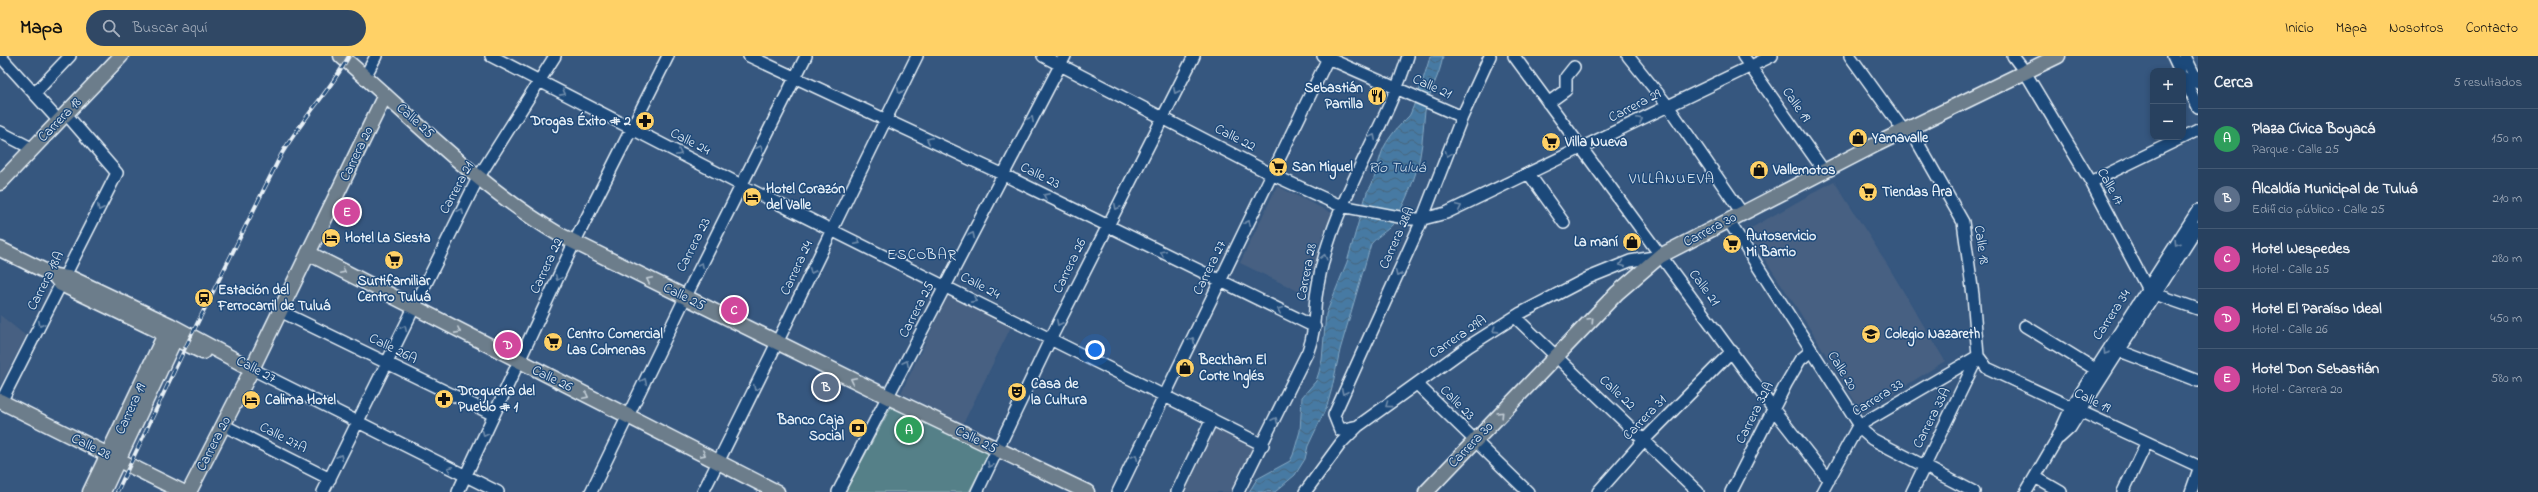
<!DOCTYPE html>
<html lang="es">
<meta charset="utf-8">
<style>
body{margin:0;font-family:"Indie Flower",sans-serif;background:#304865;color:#f1f3f6}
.controls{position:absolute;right:12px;top:12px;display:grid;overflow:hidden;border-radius:8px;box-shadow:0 2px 6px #0003}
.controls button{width:36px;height:36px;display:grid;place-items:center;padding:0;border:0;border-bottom:1px solid #445a74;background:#28415f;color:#f1f3f6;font:20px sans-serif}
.you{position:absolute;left:1095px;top:294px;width:14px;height:14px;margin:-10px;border:3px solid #fff;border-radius:50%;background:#1a73e8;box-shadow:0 0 0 6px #1a73e833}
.badge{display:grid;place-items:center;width:26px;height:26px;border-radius:50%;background:#ffd166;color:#fff;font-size:13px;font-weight:700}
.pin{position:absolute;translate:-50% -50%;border:2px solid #fff;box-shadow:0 1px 4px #0006}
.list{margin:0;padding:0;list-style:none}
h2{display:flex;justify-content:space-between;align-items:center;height:52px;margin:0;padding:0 16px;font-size:17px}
h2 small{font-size:13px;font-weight:400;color:#a5afbd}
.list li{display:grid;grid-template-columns:26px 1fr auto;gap:12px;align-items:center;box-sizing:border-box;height:60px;padding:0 16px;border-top:1px solid #445a74}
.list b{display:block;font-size:15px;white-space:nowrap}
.list p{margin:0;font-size:13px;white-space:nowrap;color:#a5afbd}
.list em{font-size:13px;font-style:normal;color:#a5afbd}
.icon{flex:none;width:22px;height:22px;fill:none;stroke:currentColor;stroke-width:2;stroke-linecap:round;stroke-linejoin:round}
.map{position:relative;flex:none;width:2198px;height:436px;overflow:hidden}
header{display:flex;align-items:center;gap:24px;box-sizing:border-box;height:56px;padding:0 20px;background:#ffd166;color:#111}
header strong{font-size:19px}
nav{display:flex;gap:22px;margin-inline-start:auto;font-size:14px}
.search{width:280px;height:36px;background:#304865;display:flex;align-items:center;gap:10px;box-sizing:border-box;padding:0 14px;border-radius:22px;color:#a5afbd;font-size:15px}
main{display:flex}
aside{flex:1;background:#28415f}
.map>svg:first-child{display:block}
.built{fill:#466082}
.green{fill:#558088;stroke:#9eb8c0}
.water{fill:url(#water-waves);stroke:#87aac5}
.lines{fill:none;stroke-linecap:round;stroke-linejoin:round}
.minor-casing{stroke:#e8f1f8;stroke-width:14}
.major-casing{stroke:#e8f1f8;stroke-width:17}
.minor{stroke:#1f4a7a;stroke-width:11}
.major{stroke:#6c7d8b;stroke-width:14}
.rail-casing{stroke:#e8f1f8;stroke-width:4}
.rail{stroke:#1f4a7a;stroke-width:2.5;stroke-dasharray:8;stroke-linecap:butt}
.oneway{stroke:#6f8dac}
.oneway2{stroke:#c3ced7}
.labels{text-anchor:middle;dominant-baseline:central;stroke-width:3;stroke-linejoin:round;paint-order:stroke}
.street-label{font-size:14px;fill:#e8f1f8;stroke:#1f4a7a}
.poi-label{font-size:14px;font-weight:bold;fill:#e8f1f8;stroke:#1f4a7a;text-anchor:start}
.water-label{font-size:15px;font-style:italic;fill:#d0dfeb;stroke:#1f4a7a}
.neighbourhood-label{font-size:15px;letter-spacing:1px;fill:#e8f1f8;stroke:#1f4a7a}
</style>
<header>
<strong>Mapa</strong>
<div class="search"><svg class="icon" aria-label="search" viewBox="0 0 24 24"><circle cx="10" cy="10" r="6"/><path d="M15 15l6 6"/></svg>Buscar aquí</div>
<nav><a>Inicio</a><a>Mapa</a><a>Nosotros</a><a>Contacto</a></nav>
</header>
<main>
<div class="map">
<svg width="2198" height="436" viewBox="0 0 2198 436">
<defs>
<pattern id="water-waves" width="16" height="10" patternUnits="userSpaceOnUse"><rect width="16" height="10" fill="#467aa3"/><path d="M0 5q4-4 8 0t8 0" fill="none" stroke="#46647b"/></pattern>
</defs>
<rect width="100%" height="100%" fill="#36577f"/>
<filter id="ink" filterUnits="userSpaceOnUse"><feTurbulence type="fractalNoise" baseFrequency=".025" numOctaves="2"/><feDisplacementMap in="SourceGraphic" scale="8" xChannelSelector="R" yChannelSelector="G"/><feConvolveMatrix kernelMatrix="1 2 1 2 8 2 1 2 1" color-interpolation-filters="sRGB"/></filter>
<g filter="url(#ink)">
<!-- built -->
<path class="built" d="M1834 125 1882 200 1945 305 1862 357 1797 252 1746 175Z
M1277 130 1332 157 1316 195 1321 198 1302 237 1240 207Z
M949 237 1011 271 963 368 901 337Z
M0 259 26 280 0 330Z
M1214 369 1257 391 1235 436H1181Z"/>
<!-- green -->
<path class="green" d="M891 351 989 397 969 436H845Z"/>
<!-- water -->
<path class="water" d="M1430 0H1443C1440 20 1429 35 1425 55 1423 70 1423 85 1420 100 1416 122 1405 146 1395 165 1391 173 1379 178 1371 188L1340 294 1332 332 1327 350 1308 390 1305 403 1295 419 1275 436H1249L1257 423 1290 405 1293 399 1300 375 1302 341 1316 325 1319 316 1322 304 1326 258 1347 206 1367 136C1377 123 1377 106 1384 91 1391 78 1399 70 1409 60 1412 57 1429 7 1430 0Z"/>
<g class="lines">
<defs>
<path id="minor" d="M0 0 59 65
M491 0 741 129 1263 389
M749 0 1002 118 1315 271
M1043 0 1271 118 1341 150 1410 163H1423L1446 157 1772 0
M1323 0 1462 61
M1514 0 1774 354 1829 424
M1628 0 1668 50 1742 157
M1743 0 1824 115
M1850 0 1904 75
M2013 0 2025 16 2091 126 2147 232 2155 238 2198 253
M2173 0 2180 15
M2185 0 2198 27
M365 21 376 0
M2183 21 2198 51
M34 38 70 0
M1548 47 1566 34V21L1574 11
M1910 73 1963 166 1973 239 1978 300 1912 436
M0 76 33 93
M1529 118 1564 167
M2091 126 2198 74
M1728 164 1864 376 1872 383 1974 436
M280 255 494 359
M1515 261 1698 436
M2025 270 2095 313
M2120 295 2198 325
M1978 300 1987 312 2198 410
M252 313 498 436
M1417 328 1528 436
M1 346 117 117 66 58
M223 369 330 423
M1358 370 1340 374 1334 359 1419 171 1462 61 1490 0
M2059 382 2070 372 2080 356 2198 171
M2035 421 2061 436
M323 436 478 122 555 0
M458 436 574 187 668 0
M591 436 685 242 806 0
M703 436C776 292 845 145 917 0
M838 436 1065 0
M977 436 1050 284 1194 0
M1118 436 1329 0
M1177 436 1212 363
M1238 436 1308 295C1315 277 1314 260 1316 241 1319 220 1324 199 1331 179 1352 117 1389 62 1408 0
M1305 436 1341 387 1358 370 1469 290 1521 257 1588 222 1630 205 1660 200
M1598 436 1644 384 1732 295
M1731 436 1786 328 1800 304 1811 295
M1822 436 1858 370 1978 300
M2026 436 2057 383 2071 352 2198 154
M2123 436 2146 388
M2191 436 2198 416"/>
<path id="major" d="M341 0C412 61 478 131 560 179L888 341 1087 436
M0 127 121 0
M0 193 55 220 73 223 170 269 252 313
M308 197 777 436
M55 220 61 228 203 296
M0 345 183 436
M90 436 169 270
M103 436 179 274
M189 436 252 313 385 39
M1426 436 1617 237 1660 200 1877 88 2058 0"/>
</defs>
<!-- minor casing -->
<use href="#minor" class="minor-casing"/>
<!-- major casing -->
<use href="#major" class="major-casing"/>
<!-- minor -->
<use href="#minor" class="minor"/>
<!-- major -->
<use href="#major" class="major"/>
<defs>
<path id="rail" d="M117 436 187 288 281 99C301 64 330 35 349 0"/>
</defs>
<!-- rail casing -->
<use href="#rail" class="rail-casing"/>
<!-- rail -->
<use href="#rail" class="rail"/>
</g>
<!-- one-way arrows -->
<defs><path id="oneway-chevron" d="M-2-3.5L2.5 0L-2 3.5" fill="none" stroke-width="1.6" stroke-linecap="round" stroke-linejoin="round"/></defs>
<g class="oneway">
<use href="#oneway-chevron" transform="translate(900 35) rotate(116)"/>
<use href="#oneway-chevron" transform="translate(1176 35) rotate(117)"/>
<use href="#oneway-chevron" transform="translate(563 37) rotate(28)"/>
<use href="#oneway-chevron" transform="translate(1031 63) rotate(-62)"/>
<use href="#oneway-chevron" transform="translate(1640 64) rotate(-27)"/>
<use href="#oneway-chevron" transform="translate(1373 81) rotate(-63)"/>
<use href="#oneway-chevron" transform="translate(929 84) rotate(-155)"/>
<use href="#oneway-chevron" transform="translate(760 92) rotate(-63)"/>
<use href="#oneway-chevron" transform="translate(679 97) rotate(27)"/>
<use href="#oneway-chevron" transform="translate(1448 98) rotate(111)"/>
<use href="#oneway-chevron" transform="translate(1046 140) rotate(-154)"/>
<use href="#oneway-chevron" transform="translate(1117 151) rotate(117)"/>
<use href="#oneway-chevron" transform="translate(1459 151) rotate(-25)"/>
<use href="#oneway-chevron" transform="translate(100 152) rotate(117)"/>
<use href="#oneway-chevron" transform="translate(461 155) rotate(-64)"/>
<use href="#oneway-chevron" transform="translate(1248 167) rotate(-65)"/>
<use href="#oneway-chevron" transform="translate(972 179) rotate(-63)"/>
<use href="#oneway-chevron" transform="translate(858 186) rotate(26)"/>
<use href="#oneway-chevron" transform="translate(2177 187) rotate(123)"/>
<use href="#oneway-chevron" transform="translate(1163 197) rotate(-154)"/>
<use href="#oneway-chevron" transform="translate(1324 201) rotate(-76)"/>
<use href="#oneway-chevron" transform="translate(1622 208) rotate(159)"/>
<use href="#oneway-chevron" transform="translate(701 209) rotate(-63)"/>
<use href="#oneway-chevron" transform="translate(812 215) rotate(115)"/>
<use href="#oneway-chevron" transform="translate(1398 218) rotate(115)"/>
<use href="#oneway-chevron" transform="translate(558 222) rotate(114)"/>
<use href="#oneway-chevron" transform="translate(974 244) rotate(28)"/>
<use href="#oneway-chevron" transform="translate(1280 254) rotate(-154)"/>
<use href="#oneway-chevron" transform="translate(1059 267) rotate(116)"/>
<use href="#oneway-chevron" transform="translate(41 268) rotate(117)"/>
<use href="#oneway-chevron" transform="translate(404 272) rotate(-64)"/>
<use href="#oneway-chevron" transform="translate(1495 274) rotate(147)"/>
<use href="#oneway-chevron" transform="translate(1192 284) rotate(-64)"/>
<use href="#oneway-chevron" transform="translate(2106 296) rotate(122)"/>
<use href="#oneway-chevron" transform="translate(906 307) rotate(-63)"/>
<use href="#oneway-chevron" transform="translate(644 325) rotate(-64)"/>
<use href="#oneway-chevron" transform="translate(756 332) rotate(117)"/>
<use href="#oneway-chevron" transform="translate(1344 336) rotate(115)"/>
<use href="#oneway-chevron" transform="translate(1388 349) rotate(144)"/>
<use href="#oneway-chevron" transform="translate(1275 364) rotate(-64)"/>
<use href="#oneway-chevron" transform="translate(485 378) rotate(115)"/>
<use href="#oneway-chevron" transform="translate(340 401) rotate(-64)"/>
<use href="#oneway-chevron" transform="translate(1135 401) rotate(-65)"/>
<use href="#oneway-chevron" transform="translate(990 409) rotate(117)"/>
<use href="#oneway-chevron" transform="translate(450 413) rotate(-154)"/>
</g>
<g class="oneway2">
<use href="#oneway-chevron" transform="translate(343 215) rotate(27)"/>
<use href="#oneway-chevron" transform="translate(649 224) rotate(-154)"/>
<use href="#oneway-chevron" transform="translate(1591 264) rotate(-46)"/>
<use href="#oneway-chevron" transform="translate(458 275) rotate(28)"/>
<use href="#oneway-chevron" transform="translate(853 324) rotate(-153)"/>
<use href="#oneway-chevron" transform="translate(586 340) rotate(26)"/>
<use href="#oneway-chevron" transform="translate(1501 358) rotate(-46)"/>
<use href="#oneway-chevron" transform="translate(703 398) rotate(27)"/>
</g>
</g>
<!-- icons -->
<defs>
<symbol id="restaurant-disc" viewBox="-11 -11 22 22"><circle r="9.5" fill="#ffd166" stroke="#1f4a7a"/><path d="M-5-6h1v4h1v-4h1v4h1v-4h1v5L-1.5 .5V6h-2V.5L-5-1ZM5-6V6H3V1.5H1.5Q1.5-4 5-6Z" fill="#111"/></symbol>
<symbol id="pharmacy-disc" viewBox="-11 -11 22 22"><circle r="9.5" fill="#ffd166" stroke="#1f4a7a"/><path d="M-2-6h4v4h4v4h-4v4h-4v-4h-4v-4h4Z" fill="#111"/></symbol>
<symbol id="shop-disc" viewBox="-11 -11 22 22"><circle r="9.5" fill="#ffd166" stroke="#1f4a7a"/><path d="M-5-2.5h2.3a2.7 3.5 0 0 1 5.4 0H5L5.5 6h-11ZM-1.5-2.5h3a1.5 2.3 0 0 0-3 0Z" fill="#111"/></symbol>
<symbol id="supermarket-disc" viewBox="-11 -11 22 22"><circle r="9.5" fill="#ffd166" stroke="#1f4a7a"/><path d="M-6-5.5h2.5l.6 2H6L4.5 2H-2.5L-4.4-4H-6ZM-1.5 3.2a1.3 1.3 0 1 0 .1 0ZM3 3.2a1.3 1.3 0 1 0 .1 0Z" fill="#111"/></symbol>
<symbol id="hotel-disc" viewBox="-11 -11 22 22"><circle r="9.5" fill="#ffd166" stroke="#1f4a7a"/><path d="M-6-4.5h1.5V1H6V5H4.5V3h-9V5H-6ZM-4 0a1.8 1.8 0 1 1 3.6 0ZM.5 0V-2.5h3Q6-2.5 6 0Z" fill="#111"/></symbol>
<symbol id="station-disc" viewBox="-11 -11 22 22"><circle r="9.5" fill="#ffd166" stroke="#1f4a7a"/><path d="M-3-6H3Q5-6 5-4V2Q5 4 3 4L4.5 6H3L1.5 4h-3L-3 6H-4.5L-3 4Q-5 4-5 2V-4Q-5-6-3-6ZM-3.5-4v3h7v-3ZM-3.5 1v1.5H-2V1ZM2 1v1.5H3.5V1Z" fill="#111"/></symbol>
<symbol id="school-disc" viewBox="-11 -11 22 22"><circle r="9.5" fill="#ffd166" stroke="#1f4a7a"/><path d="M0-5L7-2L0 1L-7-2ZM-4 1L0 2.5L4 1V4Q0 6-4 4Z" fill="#111"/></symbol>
<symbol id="theatre-disc" viewBox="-11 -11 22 22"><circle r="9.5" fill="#ffd166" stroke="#1f4a7a"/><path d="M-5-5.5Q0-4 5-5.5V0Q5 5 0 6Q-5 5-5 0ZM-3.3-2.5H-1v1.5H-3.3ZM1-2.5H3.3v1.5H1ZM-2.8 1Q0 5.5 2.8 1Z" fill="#111"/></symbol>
<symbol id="bank-disc" viewBox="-11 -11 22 22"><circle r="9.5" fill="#ffd166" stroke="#1f4a7a"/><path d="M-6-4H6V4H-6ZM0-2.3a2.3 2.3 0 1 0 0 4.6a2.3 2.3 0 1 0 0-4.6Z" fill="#111"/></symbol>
</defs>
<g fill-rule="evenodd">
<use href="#restaurant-disc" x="1366" y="29" width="22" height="22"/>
<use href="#pharmacy-disc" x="634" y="54" width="22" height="22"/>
<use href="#shop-disc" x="1847" y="71" width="22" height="22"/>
<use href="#supermarket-disc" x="1540" y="75" width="22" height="22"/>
<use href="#supermarket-disc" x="1267" y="100" width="22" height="22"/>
<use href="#shop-disc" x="1748" y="103" width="22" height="22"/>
<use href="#supermarket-disc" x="1857" y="125" width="22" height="22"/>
<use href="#hotel-disc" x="741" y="130" width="22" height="22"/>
<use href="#hotel-disc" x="320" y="171" width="22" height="22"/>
<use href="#shop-disc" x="1621" y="175" width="22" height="22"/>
<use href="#supermarket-disc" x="1721" y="177" width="22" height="22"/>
<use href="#supermarket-disc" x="383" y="193" width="22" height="22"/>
<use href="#station-disc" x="193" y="231" width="22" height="22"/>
<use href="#school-disc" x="1860" y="267" width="22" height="22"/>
<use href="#supermarket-disc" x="542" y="275" width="22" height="22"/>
<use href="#shop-disc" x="1174" y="301" width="22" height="22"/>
<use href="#theatre-disc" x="1006" y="325" width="22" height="22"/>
<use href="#pharmacy-disc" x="433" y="332" width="22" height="22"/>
<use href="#hotel-disc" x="240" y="333" width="22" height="22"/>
<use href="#bank-disc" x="847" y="361" width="22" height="22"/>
</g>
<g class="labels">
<!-- street labels -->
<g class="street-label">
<text transform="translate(1432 31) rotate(24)">Calle 21</text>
<text transform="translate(1796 49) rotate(55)">Calle 19</text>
<text transform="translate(1635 50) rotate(-27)">Carrera 29</text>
<text transform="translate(60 64) rotate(-46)">Carrera 18</text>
<text transform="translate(415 65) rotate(42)">Calle 25</text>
<text transform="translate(1235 82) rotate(27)">Calle 22</text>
<text transform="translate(690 86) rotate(27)">Calle 24</text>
<text transform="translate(357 98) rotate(-64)">Carrera 20</text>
<text transform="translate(1040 120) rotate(26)">Calle 23</text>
<text transform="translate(2110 131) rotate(61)">Calle 17</text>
<text transform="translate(457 132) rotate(-62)">Carrera 21</text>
<text transform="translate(1710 174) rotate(-28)">Carrera 30</text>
<text transform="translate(1397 182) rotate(-66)">Carrera 28A</text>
<text transform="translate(694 189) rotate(-63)">Carrera 23</text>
<text transform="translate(1981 189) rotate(82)">Calle 18</text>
<text transform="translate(547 210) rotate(-65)">Carrera 22</text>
<text transform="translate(1070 210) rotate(-64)">Carrera 26</text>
<text transform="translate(797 212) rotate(-65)">Carrera 24</text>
<text transform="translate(1210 212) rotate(-64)">Carrera 27</text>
<text transform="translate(1307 216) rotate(-79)">Carrera 28</text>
<text transform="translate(46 225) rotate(-63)">Carrera 18A</text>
<text transform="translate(980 230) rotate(28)">Calle 24</text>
<text transform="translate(1704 232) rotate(53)">Calle 21</text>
<text transform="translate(684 241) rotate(26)">Calle 25</text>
<text transform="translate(917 254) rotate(-63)">Carrera 25</text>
<text transform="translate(2112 259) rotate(-57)">Carrera 34</text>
<text transform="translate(1458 281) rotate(-34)">Carrera 29A</text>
<text transform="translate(393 293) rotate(26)">Calle 26A</text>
<text transform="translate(256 314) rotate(28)">Calle 27</text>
<text transform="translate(1842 315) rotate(58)">Calle 20</text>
<text transform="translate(552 323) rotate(26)">Calle 26</text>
<text transform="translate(1617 337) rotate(43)">Calle 22</text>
<text transform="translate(1878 342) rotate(-32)">Carrera 33</text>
<text transform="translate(2092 345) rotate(26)">Calle 19</text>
<text transform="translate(1457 347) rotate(45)">Calle 23</text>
<text transform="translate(131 353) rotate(-65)">Carrera 19</text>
<text transform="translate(1755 357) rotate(-63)">Carrera 32A</text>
<text transform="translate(1645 362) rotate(-46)">Carrera 31</text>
<text transform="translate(1932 362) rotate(-63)">Carrera 33A</text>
<text transform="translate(283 382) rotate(27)">Calle 27A</text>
<text transform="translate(976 384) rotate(26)">Calle 25</text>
<text transform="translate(214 388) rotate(-63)">Carrera 20</text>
<text transform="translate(1471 389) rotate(-46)">Carrera 30</text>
<text transform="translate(91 391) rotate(26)">Calle 28</text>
</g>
<!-- poi labels -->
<g class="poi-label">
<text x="1363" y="32" text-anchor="end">Sebastián<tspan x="1363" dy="16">Parrilla</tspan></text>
<text x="631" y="65" text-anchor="end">Drogas Éxito # 2</text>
<text x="1872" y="82">Yamavalle</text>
<text x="1565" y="86">Villa Nueva</text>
<text x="1292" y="111">San Miguel</text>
<text x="1773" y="114">Vallemotos</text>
<text x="766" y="133">Hotel Corazón<tspan x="766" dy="16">del Valle</tspan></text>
<text x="1882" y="136">Tiendas Ara</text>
<text x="1746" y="180">Autoservicio<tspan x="1746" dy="16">Mi Barrio</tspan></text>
<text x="345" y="182">Hotel La Siesta</text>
<text x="1618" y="186" text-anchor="end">La maní</text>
<text x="394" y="225" text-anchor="middle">Surtifamiliar<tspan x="394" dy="16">Centro Tuluá</tspan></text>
<text x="218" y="234">Estación del<tspan x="218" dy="16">Ferrocarril de Tuluá</tspan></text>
<text x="567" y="278">Centro Comercial<tspan x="567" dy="16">Las Colmenas</tspan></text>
<text x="1885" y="278">Colegio Nazareth</text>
<text x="1199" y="304">Beckham El<tspan x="1199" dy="16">Corte Inglés</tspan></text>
<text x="1031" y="328">Casa de<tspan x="1031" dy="16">la Cultura</tspan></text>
<text x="458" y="335">Droguería del<tspan x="458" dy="16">Pueblo # 1</tspan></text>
<text x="265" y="344">Calima Hotel</text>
<text x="844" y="364" text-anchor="end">Banco Caja<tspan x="844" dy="16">Social</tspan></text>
</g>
<!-- water labels -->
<g class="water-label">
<text x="1397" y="112">Río Tuluá</text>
</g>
<!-- neighbourhood labels -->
<g class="neighbourhood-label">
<text x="1672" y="123">VILLANUEVA</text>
<text x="922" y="199">ESCOBAR</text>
</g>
</g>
</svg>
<div class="controls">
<button>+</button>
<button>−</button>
</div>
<div class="you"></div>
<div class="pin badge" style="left:909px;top:374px;background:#2e9e5b">A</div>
<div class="pin badge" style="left:826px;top:331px;background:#5c6f8a">B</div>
<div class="pin badge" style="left:734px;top:254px;background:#d1479c">C</div>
<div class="pin badge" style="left:508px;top:289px;background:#d1479c">D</div>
<div class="pin badge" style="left:347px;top:156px;background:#d1479c">E</div>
</div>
<aside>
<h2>Cerca<small>5 resultados</small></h2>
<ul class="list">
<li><span class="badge" style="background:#2e9e5b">A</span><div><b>Plaza Cívica Boyacá</b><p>Parque · Calle 25</p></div><em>150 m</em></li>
<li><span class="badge" style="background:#5c6f8a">B</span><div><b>Alcaldía Municipal de Tuluá</b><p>Edificio público · Calle 25</p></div><em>210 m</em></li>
<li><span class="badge" style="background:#d1479c">C</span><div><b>Hotel Wespedes</b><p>Hotel · Calle 25</p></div><em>280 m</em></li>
<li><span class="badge" style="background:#d1479c">D</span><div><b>Hotel El Paraíso Ideal</b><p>Hotel · Calle 26</p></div><em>450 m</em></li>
<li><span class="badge" style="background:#d1479c">E</span><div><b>Hotel Don Sebastián</b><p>Hotel · Carrera 20</p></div><em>580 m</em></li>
</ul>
</aside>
</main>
